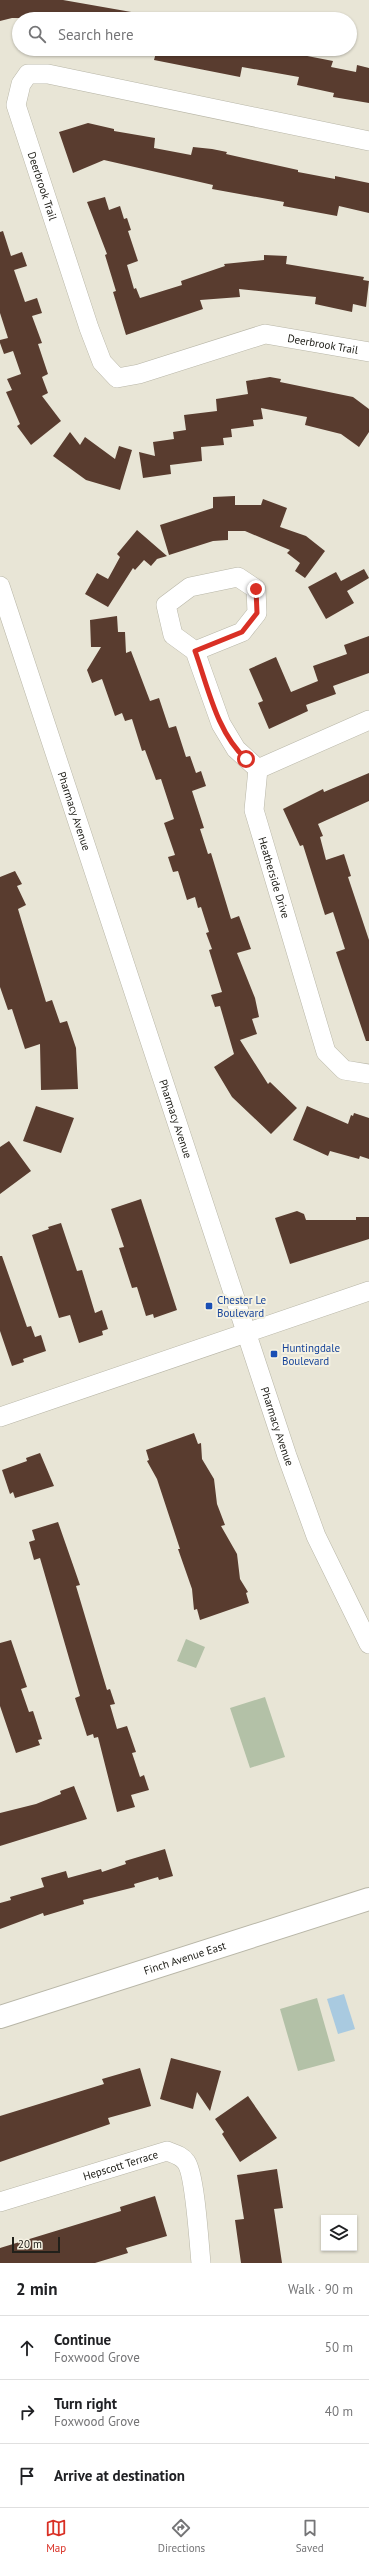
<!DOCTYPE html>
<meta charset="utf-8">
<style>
body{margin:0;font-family:"PT Sans",sans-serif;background:#f6f6f6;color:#202124}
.controls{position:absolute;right:12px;bottom:12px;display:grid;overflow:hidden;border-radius:0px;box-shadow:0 1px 3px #0004}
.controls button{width:36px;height:36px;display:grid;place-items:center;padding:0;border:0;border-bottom:1px solid #e0e0e0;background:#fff;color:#202124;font:20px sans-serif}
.scale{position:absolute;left:12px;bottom:10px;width:48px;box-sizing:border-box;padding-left:4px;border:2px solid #21201a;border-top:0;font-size:11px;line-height:14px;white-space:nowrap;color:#21201a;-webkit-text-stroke:3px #f5f2e3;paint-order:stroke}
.stop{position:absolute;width:12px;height:12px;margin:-9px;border:3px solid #d93025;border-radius:50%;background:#fff}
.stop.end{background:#d93025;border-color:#fff;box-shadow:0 1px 4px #0008}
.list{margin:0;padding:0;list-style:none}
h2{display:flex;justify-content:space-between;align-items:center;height:52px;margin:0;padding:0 16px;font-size:17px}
h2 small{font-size:13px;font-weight:400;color:#757577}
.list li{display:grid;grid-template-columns:26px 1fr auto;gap:12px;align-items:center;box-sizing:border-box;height:64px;padding:0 16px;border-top:1px solid #e0e0e0}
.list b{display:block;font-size:15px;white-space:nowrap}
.list p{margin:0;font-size:13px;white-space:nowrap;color:#757577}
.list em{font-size:13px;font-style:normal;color:#757577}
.icon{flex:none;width:22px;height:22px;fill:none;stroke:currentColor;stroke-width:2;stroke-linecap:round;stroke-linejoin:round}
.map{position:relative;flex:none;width:369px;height:2263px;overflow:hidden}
.search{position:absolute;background:#fff;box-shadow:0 1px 3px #0004;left:12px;right:12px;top:12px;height:44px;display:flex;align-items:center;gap:10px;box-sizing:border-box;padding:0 14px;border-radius:22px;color:#757577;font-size:15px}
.sheet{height:244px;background:#fff}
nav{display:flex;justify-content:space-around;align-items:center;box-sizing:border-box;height:56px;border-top:1px solid #e0e0e0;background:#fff;font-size:11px;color:#757577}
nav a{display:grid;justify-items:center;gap:2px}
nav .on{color:#d93025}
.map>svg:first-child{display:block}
.green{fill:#b3c1a7}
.water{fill:#a9cae0}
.building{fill:#593c2f}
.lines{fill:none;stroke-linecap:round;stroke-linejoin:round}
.minor-casing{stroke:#b8b6a7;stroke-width:20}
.major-casing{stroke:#b8b6a7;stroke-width:24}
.minor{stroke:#fff;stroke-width:19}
.major{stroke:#fff;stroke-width:22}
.route{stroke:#d93025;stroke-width:5}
.transit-dot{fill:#1a4fb4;stroke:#f5f2e3;stroke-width:1.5}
.labels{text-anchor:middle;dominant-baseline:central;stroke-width:4;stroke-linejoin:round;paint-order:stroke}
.street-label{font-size:11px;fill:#21201a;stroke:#f5f2e3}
.transit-label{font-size:11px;fill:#164399;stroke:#f5f2e3;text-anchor:start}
</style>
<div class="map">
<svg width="369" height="2263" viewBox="0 0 369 2263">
<rect width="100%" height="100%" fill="#e8e5d6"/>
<!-- green -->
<path class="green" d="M186 1639 205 1647 196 1668 177 1661Z
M265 1697 285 1757 250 1768 230 1708Z
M317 1998 335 2061 298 2071 280 2009Z"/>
<!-- water -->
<path class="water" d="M344 1994 355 2029 338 2034 327 1999Z"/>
<!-- building -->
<path class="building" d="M0 0H63L137 13 136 19 12 18 0 21Z
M157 49H298L297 54 333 61 331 67 356 72 357 65 369 68V103L333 97 334 93 297 85 299 77 242 67 240 77 154 60Z
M88 123 114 129V131L155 138 154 148 191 155 193 147 212 149 227 152 226 154 298 170V172L335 179V176L369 183V213L339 206 337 216 283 206 284 202 212 189 213 185 104 160 73 173 59 132Z
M105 197 109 210 120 206 124 219 127 218 131 230 128 231 138 261 127 265 134 289 136 288 140 298 182 285 181 281 225 266 224 264 264 260V255L287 256 286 264 364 277 363 280 369 281 366 307 353 304 352 312 315 304 316 297 239 289 240 297 200 300 203 309 126 335 113 292 116 291 105 255 107 254 87 202Z
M3 231 11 256 22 252 27 266 14 270 25 302 37 298 42 313 32 316 42 343 38 344 48 374 42 377 48 393 42 396 61 421 31 445 17 426 20 424 6 392 12 390 7 379 21 374 13 351 4 354 0 343V340L8 338 0 313V232Z
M270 377 281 379 280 382 353 397 369 409V432L359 447 341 434 305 425 307 417 261 408 263 419 253 420 254 426 231 429 232 437 223 438 224 445 201 447 202 461 170 465 171 474 143 478 139 452 155 456 153 442 174 439 173 432 186 430 184 415 217 411 216 399 248 394 246 381Z
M70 432 80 445 85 437 115 459 119 446 132 450 120 490 86 480 53 456Z
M235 496V505H261L263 499 287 508 280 527 306 536 325 551 305 578 295 571 300 563 287 553 290 550 245 531H228V540L213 541 169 555 160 525 213 508V497Z
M137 530 167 556 157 559 151 566 144 560 135 570 133 568 108 607 85 594 97 573 108 579 120 557 117 554Z
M364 569 369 578 347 591 354 603 326 619 308 587 336 572 341 581Z
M117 616 118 632H125L126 653 131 651 150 701 159 698 169 728 176 726 186 757 190 756 196 773 201 771 206 786 192 791 204 828 200 829 208 854 211 853 231 919 239 916 251 949 237 953 255 998 259 1017 252 1019 257 1034 240 1040 268 1084 270 1082 297 1108 271 1134 232 1097 214 1067 234 1054 220 1006 215 1007 211 995 222 992 209 950 212 949 206 933 209 932 201 907 198 908 195 897 187 900 178 871 173 872 168 857 175 855 164 823 174 819 161 779 156 780 145 750 142 751 132 719 125 721 122 713 115 716 102 679 92 683 87 670 101 647H91L90 620Z
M369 636V673L333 686 336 694 306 705 308 711 269 729 258 703 263 701 249 669 276 657 291 692 318 681 313 666 347 654 344 645Z
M369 773V801L318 824 323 836 320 837 326 860 344 854 351 876 348 877 369 940V1041H366L336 952 345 949 333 912 325 915 303 845 300 846 283 809 323 789 324 792Z
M15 871 22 884 17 886 26 905 18 909 46 1002 52 1000 60 1023 67 1021 76 1048 78 1089 41 1090 40 1044 25 1049 12 1009 8 1010 0 987V877Z
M36 1106 74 1118 61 1153 23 1141Z
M307 1106 348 1124 351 1115 353 1116 354 1113 369 1118V1159L360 1156 359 1159 330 1151 328 1156 293 1140Z
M9 1141 31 1171 0 1194V1147Z
M141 1199 177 1310 154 1318 153 1314 146 1316 137 1287 132 1288 119 1248 124 1247 111 1209Z
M297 1211 304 1214 306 1220H356V1217H369V1239L290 1264 275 1218Z
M61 1223 77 1271 82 1270 95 1313 102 1310 108 1329 102 1331 103 1335 79 1343 70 1315 59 1318 32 1235 49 1229 48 1227Z
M0 1256H2L27 1327 31 1326 35 1337 41 1335 46 1351 23 1359 24 1362 12 1366 0 1331Z
M194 1433 198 1444 201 1443 202 1459 214 1479 217 1504 225 1525 221 1526 237 1554 240 1579 248 1592 246 1593 249 1603 200 1620 197 1609 194 1610 192 1589 178 1549H180L157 1479 147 1461 149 1460 146 1450Z
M40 1453 54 1486 15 1498 13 1492 10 1494 2 1470 27 1461 26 1458Z
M58 1522 80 1585 76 1586 107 1690 110 1689 115 1704 110 1705 117 1729 127 1726 136 1752 132 1753 140 1777 144 1775 149 1790 131 1795 135 1807 117 1812 98 1737 94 1738 93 1734 87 1736 75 1698 80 1696 40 1558 34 1560 29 1542 35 1540 32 1530Z
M11 1640 27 1687 21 1689 29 1712 33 1711 42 1739 38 1740 40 1745 16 1753 0 1706V1643Z
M74 1786 87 1819 0 1846V1813L36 1804 61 1794 60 1791Z
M165 1849 173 1876 159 1880 158 1877 134 1884 135 1887 83 1900 84 1904 44 1916 43 1913 0 1929V1903L11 1900 10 1897 44 1887 41 1878 66 1871 68 1878 101 1869 102 1872 126 1864 125 1861Z
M171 2058 221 2071 210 2111 197 2092 193 2109 160 2099Z
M140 2068 151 2106 108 2118 110 2124 0 2162V2116L104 2084 102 2079Z
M248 2096 277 2138 240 2162 222 2134 224 2132 215 2119Z
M277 2169 283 2208 274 2209 282 2263H241L235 2220 244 2219 237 2175Z
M155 2196 167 2236 126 2248 128 2253 95 2263H0V2248L121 2211 120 2207Z"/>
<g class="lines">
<defs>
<g id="minor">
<path id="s1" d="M369 141 48 74H28L21 84 16 105 89 328 102 362 117 378 139 374 265 334 369 352"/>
<path id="s2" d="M0 586 287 1456 316 1536 369 1644"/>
<path d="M195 651 242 632 257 613 256 589 238 577 190 587 166 605 173 635 195 651 221 724 236 749 258 769"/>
<path id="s3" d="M369 720 258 769 254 810 326 1052 344 1070 369 1074"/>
<path d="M0 1417 369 1291"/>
<path id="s4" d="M0 2202 167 2151C174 2154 181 2155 186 2162 195 2174 199 2243 201 2263"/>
</g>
<g id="major">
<path id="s5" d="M0 2017 369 1899"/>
</g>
</defs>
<!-- minor casing -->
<use href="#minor" class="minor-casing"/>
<!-- major casing -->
<use href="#major" class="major-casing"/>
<!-- minor -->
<use href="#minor" class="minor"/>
<!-- major -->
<use href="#major" class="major"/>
</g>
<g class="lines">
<!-- route -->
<path class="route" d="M246 759C217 733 208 687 195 651L242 632 257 613 256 589"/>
</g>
<!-- markers -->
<g class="transit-dot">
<rect x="205" y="1302" width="8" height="8" rx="2"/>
<rect x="270" y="1350" width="8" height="8" rx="2"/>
</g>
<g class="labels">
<!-- street labels -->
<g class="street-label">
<text stroke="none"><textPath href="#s1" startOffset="467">Deerbrook Trail</textPath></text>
<text stroke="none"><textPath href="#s1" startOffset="888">Deerbrook Trail</textPath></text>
<text stroke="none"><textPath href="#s2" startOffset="237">Pharmacy Avenue</textPath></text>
<text stroke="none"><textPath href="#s3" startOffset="233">Heatherside Drive</textPath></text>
<text stroke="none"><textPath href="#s2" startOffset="561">Pharmacy Avenue</textPath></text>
<text stroke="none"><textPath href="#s2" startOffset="885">Pharmacy Avenue</textPath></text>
<text stroke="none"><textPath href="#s5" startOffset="194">Finch Avenue East</textPath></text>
<text stroke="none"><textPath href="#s4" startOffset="126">Hepscott Terrace</textPath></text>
</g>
<!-- transit labels -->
<g class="transit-label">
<text x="217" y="1300">Chester Le<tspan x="217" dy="13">Boulevard</tspan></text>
<text x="282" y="1348">Huntingdale<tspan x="282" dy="13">Boulevard</tspan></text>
</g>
</g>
</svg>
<div class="controls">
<button><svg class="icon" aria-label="layers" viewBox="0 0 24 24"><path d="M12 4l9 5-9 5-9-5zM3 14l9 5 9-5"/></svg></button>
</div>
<div class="scale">20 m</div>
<div class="stop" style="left:246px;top:759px"></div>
<div class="stop end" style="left:256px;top:589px"></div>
<div class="search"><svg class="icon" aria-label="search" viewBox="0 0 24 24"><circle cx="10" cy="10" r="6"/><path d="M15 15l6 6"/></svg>Search here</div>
</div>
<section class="sheet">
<h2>2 min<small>Walk · 90 m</small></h2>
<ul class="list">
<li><svg class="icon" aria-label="ahead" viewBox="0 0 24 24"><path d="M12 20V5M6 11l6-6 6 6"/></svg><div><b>Continue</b><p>Foxwood Grove</p></div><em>50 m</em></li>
<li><svg class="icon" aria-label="right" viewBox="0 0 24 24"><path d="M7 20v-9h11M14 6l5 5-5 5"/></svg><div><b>Turn right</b><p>Foxwood Grove</p></div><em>40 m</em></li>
<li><svg class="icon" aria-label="arrive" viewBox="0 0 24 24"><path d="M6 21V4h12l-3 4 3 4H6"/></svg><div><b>Arrive at destination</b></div></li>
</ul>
</section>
<nav>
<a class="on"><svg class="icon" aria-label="map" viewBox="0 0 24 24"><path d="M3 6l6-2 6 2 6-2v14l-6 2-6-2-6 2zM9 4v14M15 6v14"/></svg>Map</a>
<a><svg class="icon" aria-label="directions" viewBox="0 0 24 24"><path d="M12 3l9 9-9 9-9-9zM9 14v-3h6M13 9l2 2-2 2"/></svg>Directions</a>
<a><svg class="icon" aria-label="saved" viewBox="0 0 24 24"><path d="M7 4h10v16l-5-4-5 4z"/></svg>Saved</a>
</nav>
